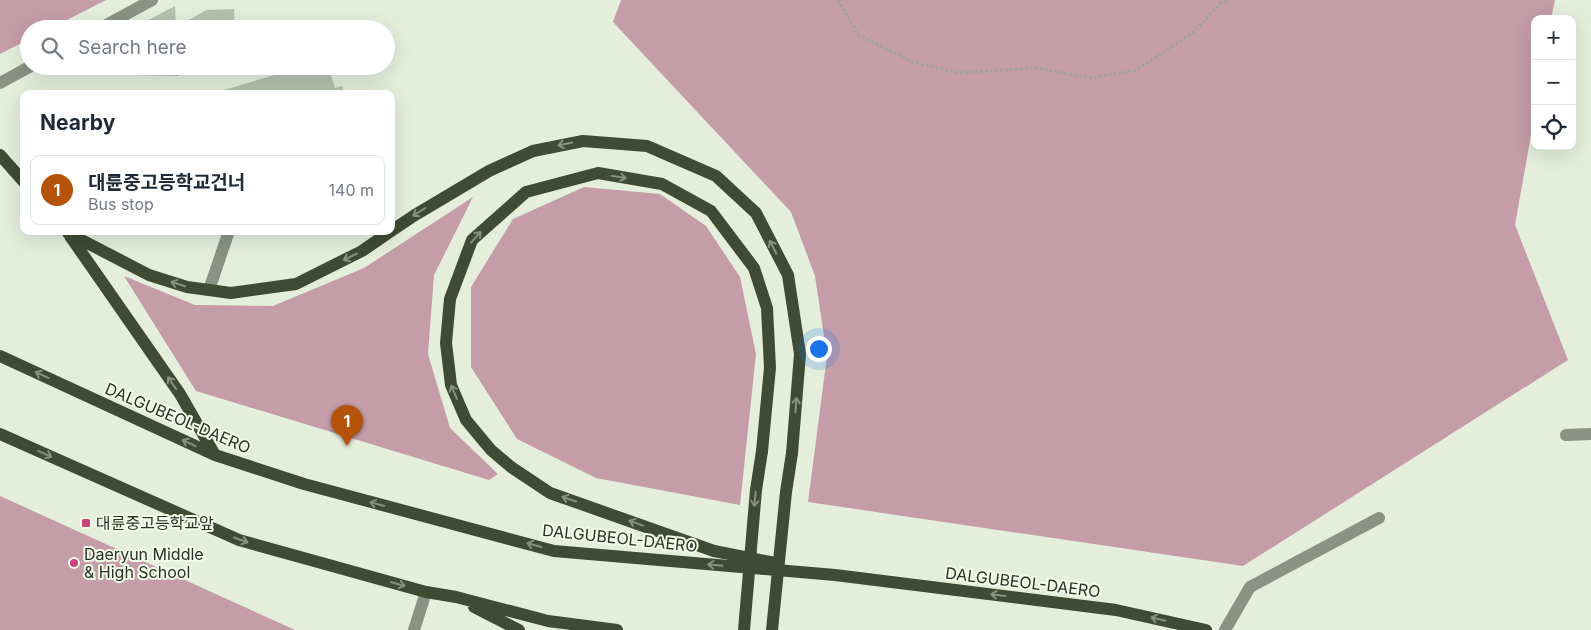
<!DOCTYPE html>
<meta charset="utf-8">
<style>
body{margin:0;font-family:Inter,"Noto Sans KR",sans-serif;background:#f2f2f3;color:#1f2937}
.controls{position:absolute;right:15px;top:15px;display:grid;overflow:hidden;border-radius:10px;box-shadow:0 5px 20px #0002}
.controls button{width:45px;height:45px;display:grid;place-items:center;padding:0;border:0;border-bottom:1px solid #e0e1e3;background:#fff;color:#1f2937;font:25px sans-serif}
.you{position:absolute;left:818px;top:348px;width:18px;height:18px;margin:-12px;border:4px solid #fff;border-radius:50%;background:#1a73e8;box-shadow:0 0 0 8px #1a73e833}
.badge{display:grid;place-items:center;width:32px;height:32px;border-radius:50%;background:#b45309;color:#fff;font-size:16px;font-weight:700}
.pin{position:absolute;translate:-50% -41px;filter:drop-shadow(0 1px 2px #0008)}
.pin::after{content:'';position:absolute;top:26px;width:18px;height:15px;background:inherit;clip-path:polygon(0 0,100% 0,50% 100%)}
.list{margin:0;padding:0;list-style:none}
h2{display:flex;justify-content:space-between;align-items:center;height:65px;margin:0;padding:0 20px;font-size:21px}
h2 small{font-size:16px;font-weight:400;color:#747a83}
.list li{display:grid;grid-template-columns:32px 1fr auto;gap:15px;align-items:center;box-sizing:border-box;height:70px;margin:0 10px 10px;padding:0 10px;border:1px solid #e0e1e3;border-radius:10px}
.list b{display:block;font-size:19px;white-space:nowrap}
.list p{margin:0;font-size:16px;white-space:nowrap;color:#747a83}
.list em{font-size:16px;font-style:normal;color:#747a83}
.icon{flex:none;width:28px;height:28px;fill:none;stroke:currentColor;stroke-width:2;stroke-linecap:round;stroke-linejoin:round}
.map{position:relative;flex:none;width:1591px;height:630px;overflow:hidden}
.search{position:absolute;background:#fff;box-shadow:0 5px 20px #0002;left:20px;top:20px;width:375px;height:55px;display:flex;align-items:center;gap:12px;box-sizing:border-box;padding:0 18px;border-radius:28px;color:#747a83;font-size:19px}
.panel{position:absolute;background:#fff;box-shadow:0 5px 20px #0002;left:20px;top:90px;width:375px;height:145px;border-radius:10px}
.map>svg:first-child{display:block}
.forest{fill:#c59da8}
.building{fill:#b6c0ae}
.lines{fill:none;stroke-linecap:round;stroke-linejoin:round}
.path{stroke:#9da597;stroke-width:3;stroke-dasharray:2.5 2.5;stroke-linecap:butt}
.minor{stroke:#8b9284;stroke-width:12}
.major{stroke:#3f4b33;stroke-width:12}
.major-bridge{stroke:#3f4b33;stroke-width:12}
.oneway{stroke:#86927b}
.poi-dot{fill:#cb4179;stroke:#f1fce8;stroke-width:2}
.labels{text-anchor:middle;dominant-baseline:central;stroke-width:4;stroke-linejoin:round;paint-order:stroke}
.street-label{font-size:16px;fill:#2c3029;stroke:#f1fce8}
.poi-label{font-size:16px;fill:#2c3029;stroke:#f1fce8;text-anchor:start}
</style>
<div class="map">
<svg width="1591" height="630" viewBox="0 0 1591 630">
<rect width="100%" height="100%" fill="#e4eedb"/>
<!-- forest -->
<path class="forest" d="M0 0H106L49 29H29V39L0 54Z
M621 0H1555L1551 19H1535V113L1515 225 1568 360 1243 566 808 502 827 356 815 276 791 212 613 22Z
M584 187 660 194 706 226 740 277 756 354 740 505 596 478 517 439 471 367V287L513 219Z
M473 197 434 275 428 354 450 428 498 474 489 480 196 391 124 276 195 305 273 306 364 268Z
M0 496 295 630H0Z"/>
<!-- building -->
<path class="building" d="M175 6 176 29H139V25Z
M234 9 235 29H189V20L206 10Z
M132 66H179V76L132 75Z
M304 66H328L335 88 342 86 345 94H211Z"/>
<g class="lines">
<!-- path -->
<path class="path" d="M838 0 858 35 913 62 959 73 1035 68 1091 78 1136 70 1194 32 1221 3 1230 0"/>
<!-- minor -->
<path class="minor" d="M99 29 152 0
M0 83 31 66
M209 290 229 231
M1566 435 1591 434
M414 630 426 592
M1225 630 1250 587 1379 518"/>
<!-- major -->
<path class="major" d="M0 155 24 182
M391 231 415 215 489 171 533 151 583 141 647 146 716 176 756 213 788 275 800 354 792 453
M68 233 149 275 187 287 231 293 296 284 362 251 391 231
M70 236 180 394 215 455
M0 356 215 455 304 484 554 551 835 575 1116 610 1206 630
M0 434 239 540 426 592 456 597 548 621 617 630
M762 451 770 368 767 308 754 268 711 211 662 184 598 173 526 192 472 240 450 299 446 343 451 385 466 420 491 450 511 467 550 493 714 551 775 563
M474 607 519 630"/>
<!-- major-bridge -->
<path class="major-bridge" d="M744 630 756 490 762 451
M772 630 786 492 792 453"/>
</g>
<!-- one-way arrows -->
<defs><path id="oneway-shaft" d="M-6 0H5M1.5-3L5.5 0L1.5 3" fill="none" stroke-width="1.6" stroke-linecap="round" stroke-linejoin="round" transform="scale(1.25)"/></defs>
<g class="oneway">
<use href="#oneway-shaft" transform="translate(565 144) rotate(169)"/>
<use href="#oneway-shaft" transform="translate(619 177) rotate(9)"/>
<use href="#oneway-shaft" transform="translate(419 212) rotate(148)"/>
<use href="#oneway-shaft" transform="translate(476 237) rotate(-48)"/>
<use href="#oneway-shaft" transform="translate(773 247) rotate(-117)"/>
<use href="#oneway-shaft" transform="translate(350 257) rotate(154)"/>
<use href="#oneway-shaft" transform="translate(178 284) rotate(-162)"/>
<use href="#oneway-shaft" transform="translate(42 375) rotate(-155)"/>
<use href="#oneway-shaft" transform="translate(172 383) rotate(-124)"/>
<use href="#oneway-shaft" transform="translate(454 392) rotate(-113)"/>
<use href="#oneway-shaft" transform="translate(796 405) rotate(-86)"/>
<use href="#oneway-shaft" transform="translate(189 443) rotate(-155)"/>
<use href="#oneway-shaft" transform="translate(45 454) rotate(24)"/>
<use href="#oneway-shaft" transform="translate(569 499) rotate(-161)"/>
<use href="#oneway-shaft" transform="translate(755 499) rotate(95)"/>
<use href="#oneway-shaft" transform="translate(377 504) rotate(-165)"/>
<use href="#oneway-shaft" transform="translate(636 523) rotate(-160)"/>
<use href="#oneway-shaft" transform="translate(241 540) rotate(19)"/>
<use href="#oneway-shaft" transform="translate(534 545) rotate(-165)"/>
<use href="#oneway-shaft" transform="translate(715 565) rotate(-175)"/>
<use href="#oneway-shaft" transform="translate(398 584) rotate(16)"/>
<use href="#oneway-shaft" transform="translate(998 595) rotate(-173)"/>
<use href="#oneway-shaft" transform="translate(1158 619) rotate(-167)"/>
</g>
<!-- markers -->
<g class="poi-dot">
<rect x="81" y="518" width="10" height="10" rx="2.5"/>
<circle cx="74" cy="563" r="5"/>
</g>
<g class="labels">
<!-- street labels -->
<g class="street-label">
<text transform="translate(178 418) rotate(23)">DALGUBEOL-DAERO</text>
<text transform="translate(620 538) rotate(6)">DALGUBEOL-DAERO</text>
<text transform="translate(1023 582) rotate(7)">DALGUBEOL-DAERO</text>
</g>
<!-- poi labels -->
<g class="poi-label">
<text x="96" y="523">대륜중고등학교앞</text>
<text x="84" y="554">Daeryun Middle<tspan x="84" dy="18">&amp; High School</tspan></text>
</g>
</g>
</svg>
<div class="controls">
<button>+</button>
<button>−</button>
<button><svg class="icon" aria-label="locate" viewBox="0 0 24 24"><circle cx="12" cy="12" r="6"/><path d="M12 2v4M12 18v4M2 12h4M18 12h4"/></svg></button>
</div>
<div class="you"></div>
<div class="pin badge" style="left:347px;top:446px">1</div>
<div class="search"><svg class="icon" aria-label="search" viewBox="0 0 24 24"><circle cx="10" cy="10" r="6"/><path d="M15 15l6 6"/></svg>Search here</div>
<section class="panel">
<h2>Nearby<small></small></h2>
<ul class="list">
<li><span class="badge">1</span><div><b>대륜중고등학교건너</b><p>Bus stop</p></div><em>140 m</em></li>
</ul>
</section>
</div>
